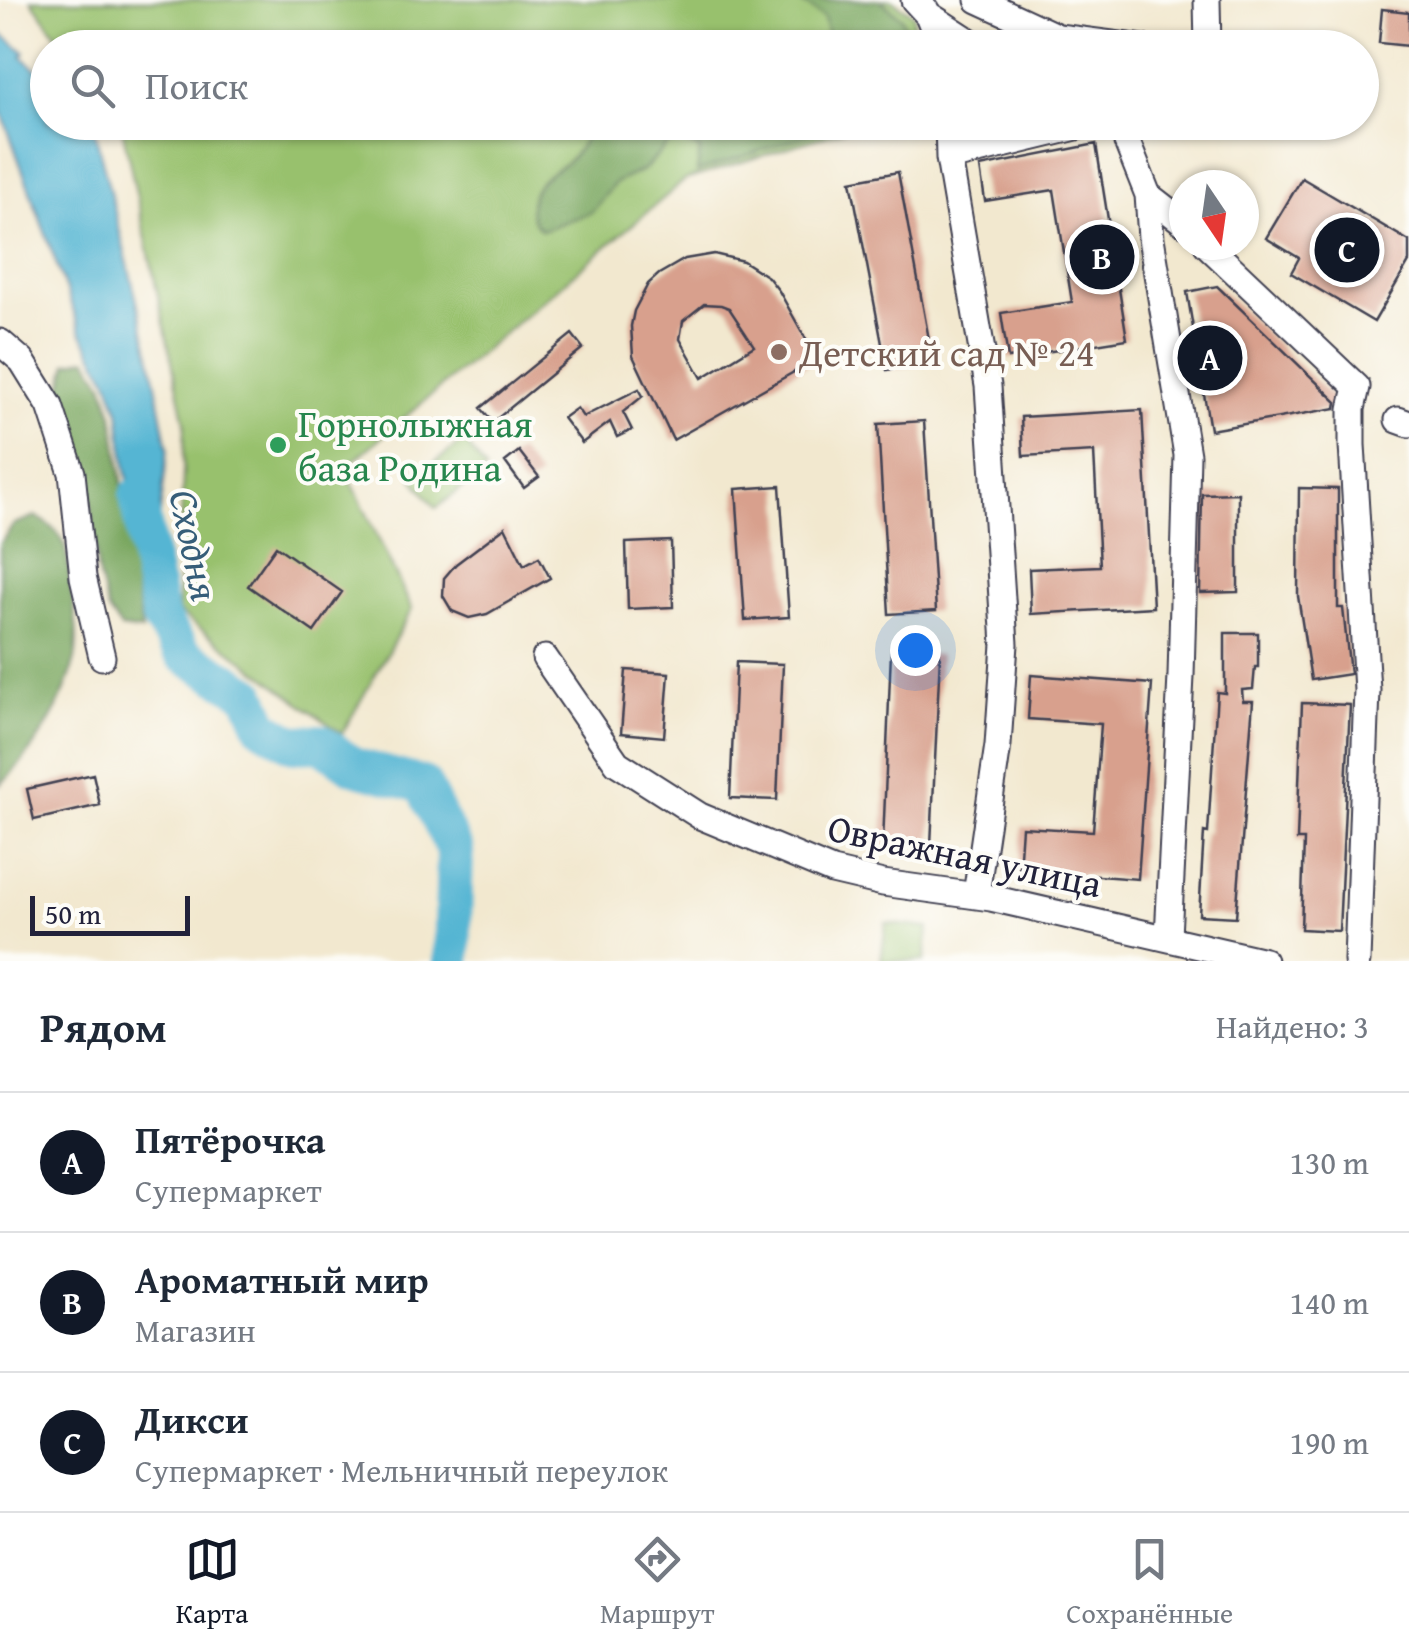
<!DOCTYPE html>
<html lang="ru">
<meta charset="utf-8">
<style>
body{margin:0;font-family:"Gentium Book Plus",serif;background:#f6f6f7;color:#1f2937}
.compass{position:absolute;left:1169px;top:170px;width:90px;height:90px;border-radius:50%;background:#fff;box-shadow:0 2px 8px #0004;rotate:167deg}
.scale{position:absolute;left:30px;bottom:25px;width:160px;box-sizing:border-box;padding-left:10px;border:5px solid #22223b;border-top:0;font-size:28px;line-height:35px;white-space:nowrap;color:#22223b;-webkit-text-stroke:8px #fdfcf7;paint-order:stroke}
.you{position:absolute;left:915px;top:650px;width:35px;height:35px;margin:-25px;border:8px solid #fff;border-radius:50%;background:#1a73e8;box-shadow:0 0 0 15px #1a73e833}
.badge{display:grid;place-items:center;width:65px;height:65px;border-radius:50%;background:#111827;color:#fff;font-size:32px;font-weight:700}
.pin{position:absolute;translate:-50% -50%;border:5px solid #fff;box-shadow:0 2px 10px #0006}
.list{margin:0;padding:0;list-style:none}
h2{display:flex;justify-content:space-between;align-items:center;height:130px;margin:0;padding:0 40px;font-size:42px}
h2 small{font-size:32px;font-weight:400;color:#747a83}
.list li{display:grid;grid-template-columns:65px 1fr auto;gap:30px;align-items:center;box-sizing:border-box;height:140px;padding:0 40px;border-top:2px solid #e0e1e3}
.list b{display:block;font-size:38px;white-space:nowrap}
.list p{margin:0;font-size:32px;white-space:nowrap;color:#747a83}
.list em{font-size:32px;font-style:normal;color:#747a83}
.icon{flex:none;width:55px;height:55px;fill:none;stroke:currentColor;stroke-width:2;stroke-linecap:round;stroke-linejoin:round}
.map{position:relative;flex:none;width:1409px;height:961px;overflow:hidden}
.search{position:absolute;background:#fff;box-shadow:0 2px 8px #0004;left:30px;right:30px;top:30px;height:110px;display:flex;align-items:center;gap:25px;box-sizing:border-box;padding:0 35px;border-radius:55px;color:#747a83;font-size:38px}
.sheet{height:550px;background:#fff}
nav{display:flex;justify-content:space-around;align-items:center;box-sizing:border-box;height:140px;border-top:2px solid #e0e1e3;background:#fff;font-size:28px;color:#747a83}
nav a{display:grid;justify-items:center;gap:5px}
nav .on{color:#111827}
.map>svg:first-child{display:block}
.green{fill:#98c16d;stroke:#5d7254;stroke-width:2.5}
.forest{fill:#7aa760;stroke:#4e644e;stroke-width:2.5}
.water{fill:#54b5d3;stroke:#3b6c87;stroke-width:2.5}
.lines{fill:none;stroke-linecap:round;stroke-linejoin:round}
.river{stroke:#54b5d3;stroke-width:38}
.building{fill:#d8a08d;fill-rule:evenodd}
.street-casing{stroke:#414051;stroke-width:29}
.street{stroke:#fff;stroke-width:25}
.education-dot{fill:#8d6e63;stroke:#fdfcf7;stroke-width:4}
.leisure-dot{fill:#2e9e5b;stroke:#fdfcf7;stroke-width:4}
.labels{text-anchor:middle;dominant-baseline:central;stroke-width:8;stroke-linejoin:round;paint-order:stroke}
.education-label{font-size:38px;fill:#785e54;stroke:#fdfcf7;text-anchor:start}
.leisure-label{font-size:38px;fill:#27864d;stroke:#fdfcf7;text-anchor:start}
.street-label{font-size:38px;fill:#22223b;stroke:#fdfcf7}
.water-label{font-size:40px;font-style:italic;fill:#365d78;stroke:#fdfcf7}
</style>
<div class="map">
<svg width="1409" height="961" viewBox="0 0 1409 961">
<rect width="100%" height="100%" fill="#fdfcf7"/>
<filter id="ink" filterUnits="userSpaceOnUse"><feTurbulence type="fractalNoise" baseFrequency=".01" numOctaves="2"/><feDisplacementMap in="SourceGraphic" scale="20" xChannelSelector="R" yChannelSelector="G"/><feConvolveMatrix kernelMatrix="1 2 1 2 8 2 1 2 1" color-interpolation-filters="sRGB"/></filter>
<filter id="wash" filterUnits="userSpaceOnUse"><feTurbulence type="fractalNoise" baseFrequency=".0048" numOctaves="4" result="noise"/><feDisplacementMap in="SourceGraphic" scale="40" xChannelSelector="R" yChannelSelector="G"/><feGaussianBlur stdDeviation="2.25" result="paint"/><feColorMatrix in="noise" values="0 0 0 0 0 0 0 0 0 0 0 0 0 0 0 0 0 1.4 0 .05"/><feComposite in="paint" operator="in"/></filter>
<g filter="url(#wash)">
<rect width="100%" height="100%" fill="#f2e8cf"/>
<!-- green -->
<path class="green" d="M31 0H892L914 15 912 48H66Z
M121 123H865L685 180 345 468 412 609 342 734 178 612 185 422Z
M464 440 486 470 436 508 413 479Z
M886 923 929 928 925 961H881Z"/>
<!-- forest -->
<path class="forest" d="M797 0H880L902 18 909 39 902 47H830L824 17Z
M603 123V122L843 123 697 172 700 149 679 141 668 144 645 169 615 183 592 212 542 230C525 218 528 199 540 182 548 172 564 167 572 157 585 141 583 134 603 123Z
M87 358 103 383 113 414 142 631 121 628 108 611 98 573 88 471 62 387 68 363Z
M36 516C68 535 66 546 70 581 73 606 80 634 75 659 64 705 34 753 0 785V543L14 524Z"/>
<!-- water -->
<path class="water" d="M0 33 25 52 22 57 47 77 48 122 93 123 151 358 168 448 159 521 147 547 142 546 125 465 119 411 108 380 81 332 0 108Z"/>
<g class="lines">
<!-- river -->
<path class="river" d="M138 496 160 618 184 655 249 694 263 726 293 744 321 743 353 766 423 785 455 851 452 961"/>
</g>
<g id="blocks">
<!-- building -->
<path class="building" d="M1382 9 1409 12V46L1379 43Z
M1096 144 1127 339 1008 358 1001 313 1072 302 1054 190 985 201 980 167Z
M898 172 933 361 887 370 851 181Z
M1302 178 1409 241V262L1374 322 1291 273 1299 258 1266 238Z
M714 254 743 261 768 277 779 291 817 359 673 440 633 356 631 326 634 311 648 284 659 274 685 259ZM704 304 721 305 729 308 754 346 702 378 680 339 683 321Z
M1217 286 1337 402 1336 408 1210 430 1187 292Z
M572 334 583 348 493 422 481 408Z
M639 389 643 396 623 412 632 430 617 437 610 422 582 443 563 418 577 408 583 417Z
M1142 410 1153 607 1031 614 1029 569 1100 566 1094 452 1023 456 1021 417Z
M924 421 936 611 889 614 878 424Z
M519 451 539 477 524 488 505 462Z
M780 486 789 617 745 620 736 489Z
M1299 488 1338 489V608H1343L1350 674 1311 680 1298 596Z
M1238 493V592L1200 593 1202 494Z
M505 527 524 565 539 557 550 578 487 614 469 618 452 611 443 596 444 578 456 564Z
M671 541 673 607 628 609 626 543Z
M276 546 342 592 314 632 248 586Z
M1225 633H1258V667H1255L1253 689 1242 690 1243 701H1253L1236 917 1199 915 1204 832 1208 833 1217 692 1225 693Z
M891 652 940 655 931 845 883 843Z
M736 662 783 664 777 800 730 798Z
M626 670 669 673 664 737 621 733Z
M1031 675 1152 684 1138 879 1019 870 1022 827 1093 831 1101 724 1028 719Z
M1302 703 1350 705 1339 931 1301 929 1304 840H1297Z
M93 774 100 805 34 820 27 789Z"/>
</g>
</g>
<g filter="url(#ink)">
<use href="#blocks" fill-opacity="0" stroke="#414051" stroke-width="2.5"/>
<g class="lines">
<defs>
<path id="street" d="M914 0 926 13 980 48
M978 0 1058 37 1143 48
M1207 0 1208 48
M926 10 941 48
M948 122 949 158
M1119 122 1148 195 1184 223
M1148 195 1151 238 1187 455 1181 676 1168 937
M1207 245 1357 387 1352 409V445L1367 690 1357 961
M0 342 22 361 50 406 72 473 83 577 102 657
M1398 420 1409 424
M545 658 617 763 700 816 832 871 883 883 991 898 1264 961
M976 895 998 745 1005 644 988 386 949 158 1097 122"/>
</defs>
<!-- street casing -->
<use href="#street" class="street-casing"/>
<!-- street -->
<use href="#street" class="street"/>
</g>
</g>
<!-- markers -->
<circle class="education-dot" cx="779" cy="352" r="10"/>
<circle class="leisure-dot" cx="278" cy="445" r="10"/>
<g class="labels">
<!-- education labels -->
<g class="education-label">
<text x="799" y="352">Детский сад № 24</text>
</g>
<!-- leisure labels -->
<g class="leisure-label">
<text x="298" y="423">Горнолыжная<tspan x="298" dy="44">база Родина</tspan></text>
</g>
<!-- street labels -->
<g class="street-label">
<text transform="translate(965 855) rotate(12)">Овражная улица</text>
</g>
<!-- water labels -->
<g class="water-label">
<text transform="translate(195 545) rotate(78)">Сходня</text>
</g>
</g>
</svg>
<svg class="compass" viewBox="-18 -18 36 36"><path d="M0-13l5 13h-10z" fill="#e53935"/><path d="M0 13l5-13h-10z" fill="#747a83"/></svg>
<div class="scale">50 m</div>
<div class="you"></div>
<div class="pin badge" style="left:1210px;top:358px">A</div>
<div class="pin badge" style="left:1102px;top:257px">B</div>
<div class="pin badge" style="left:1347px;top:250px">C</div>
<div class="search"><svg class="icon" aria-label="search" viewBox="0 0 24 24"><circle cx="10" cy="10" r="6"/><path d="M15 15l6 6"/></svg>Поиск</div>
</div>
<section class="sheet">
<h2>Рядом<small>Найдено: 3</small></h2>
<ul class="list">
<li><span class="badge">A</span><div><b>Пятёрочка</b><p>Супермаркет</p></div><em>130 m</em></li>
<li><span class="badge">B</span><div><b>Ароматный мир</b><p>Магазин</p></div><em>140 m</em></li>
<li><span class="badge">C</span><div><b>Дикси</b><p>Супермаркет · Мельничный переулок</p></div><em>190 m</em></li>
</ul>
</section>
<nav>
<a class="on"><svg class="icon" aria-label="map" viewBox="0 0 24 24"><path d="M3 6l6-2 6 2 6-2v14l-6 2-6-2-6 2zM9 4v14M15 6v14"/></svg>Карта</a>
<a><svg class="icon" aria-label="directions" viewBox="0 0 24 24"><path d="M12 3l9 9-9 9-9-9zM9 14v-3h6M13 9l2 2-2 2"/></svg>Маршрут</a>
<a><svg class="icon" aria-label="saved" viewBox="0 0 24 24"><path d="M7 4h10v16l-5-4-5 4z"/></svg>Сохранённые</a>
</nav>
